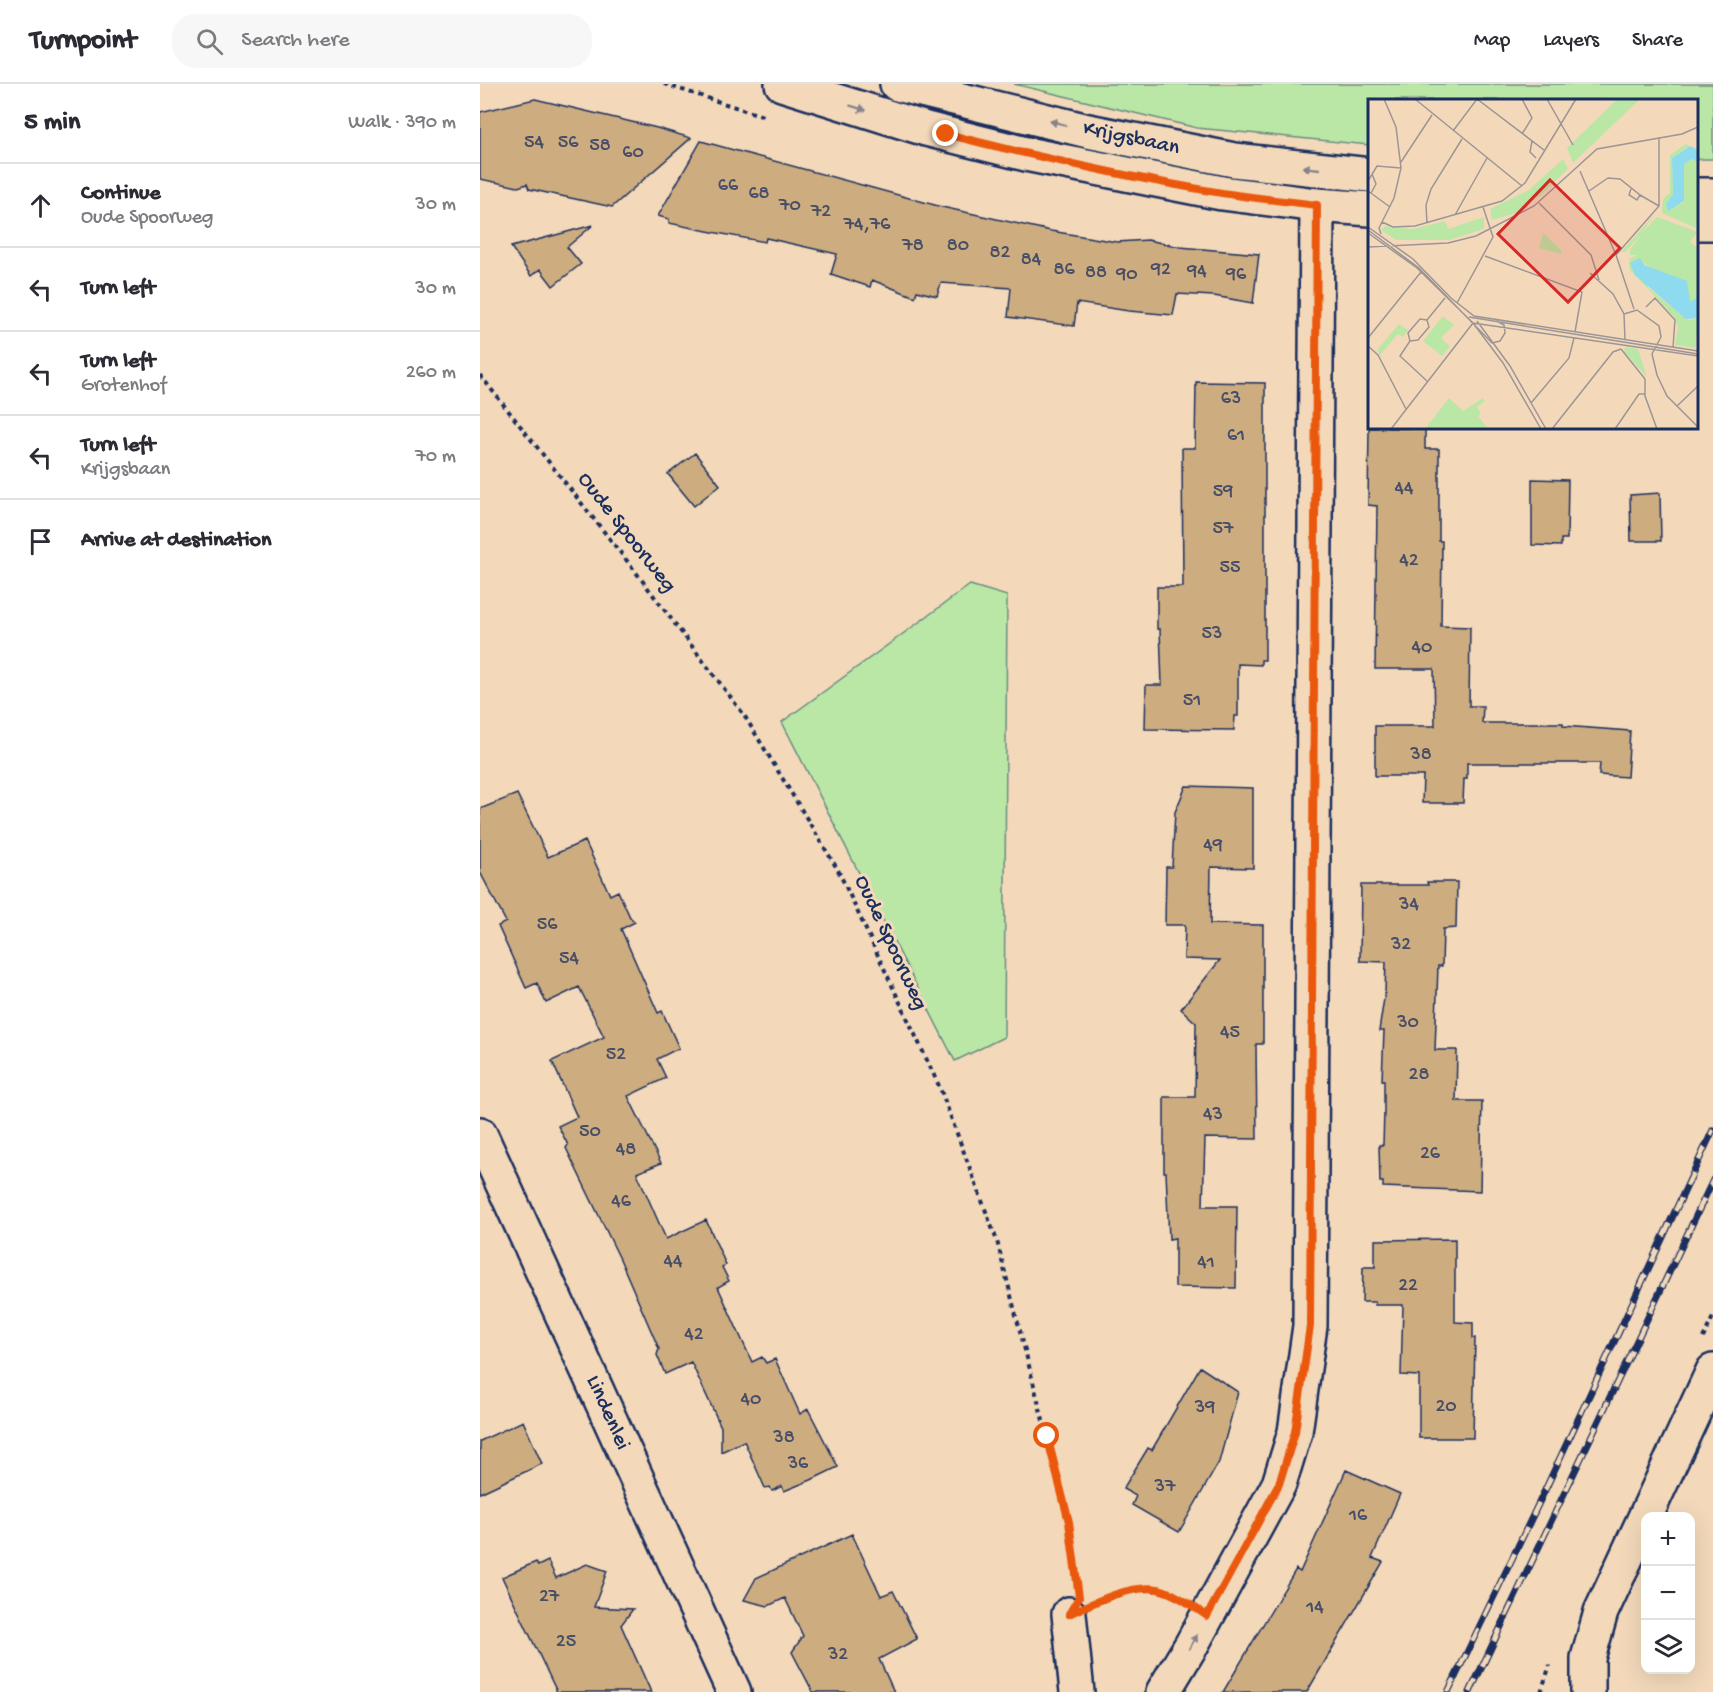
<!DOCTYPE html>
<meta charset="utf-8">
<style>
body{margin:0;font-family:"Gochi Hand",sans-serif;background:#f7f7f7;color:#2b2b33}
.controls{position:absolute;right:18px;bottom:18px;display:grid;overflow:hidden;border-radius:12px;box-shadow:0 6px 24px #0002}
.controls button{width:54px;height:54px;display:grid;place-items:center;padding:0;border:0;border-bottom:2px solid #e1e1e2;background:#fff;color:#2b2b33;font:30px sans-serif}
.stop{position:absolute;width:18px;height:18px;margin:-14px;border:4px solid #ea580c;border-radius:50%;background:#fff}
.stop.end{background:#ea580c;border-color:#fff;box-shadow:0 2px 6px #0008}
.list{margin:0;padding:0;list-style:none}
h2{display:flex;justify-content:space-between;align-items:center;height:78px;margin:0;padding:0 24px;font-size:26px}
h2 small{font-size:20px;font-weight:400;color:#7c7c81}
.list li{display:grid;grid-template-columns:39px 1fr auto;gap:18px;align-items:center;box-sizing:border-box;height:84px;padding:0 24px;border-top:2px solid #e1e1e2}
.list b{display:block;font-size:22px;white-space:nowrap}
.list p{margin:0;font-size:20px;white-space:nowrap;color:#7c7c81}
.list em{font-size:20px;font-style:normal;color:#7c7c81}
.icon{flex:none;width:33px;height:33px;fill:none;stroke:currentColor;stroke-width:2;stroke-linecap:round;stroke-linejoin:round}
.map{position:relative;flex:none;width:1233px;height:1608px;overflow:hidden}
header{display:flex;align-items:center;gap:36px;box-sizing:border-box;height:84px;padding:0 30px;background:#fff;border-bottom:2px solid #e1e1e2}
header strong{font-size:28px}
nav{display:flex;gap:33px;margin-inline-start:auto;font-size:21px}
.search{width:420px;height:54px;background:#f7f7f7;display:flex;align-items:center;gap:15px;box-sizing:border-box;padding:0 21px;border-radius:24px;color:#7c7c81;font-size:22px}
main{display:flex}
aside{flex:1;background:#fff}
.map>svg:first-child{display:block}
.green{fill:#bae7a5;stroke:#6a8b82;stroke-width:1.5}
.building{fill:#cdac80;stroke:#1b2f5e;stroke-width:1.5}
.lines{fill:none;stroke-linecap:round;stroke-linejoin:round}
.minor-casing{stroke:#1b2f5e;stroke-width:38}
.major-casing{stroke:#1b2f5e;stroke-width:38}
.path{stroke:#1b2f5e;stroke-width:4;stroke-dasharray:4.5 4.5;stroke-linecap:butt}
.minor{stroke:#f3d9ba;stroke-width:33}
.major{stroke:#f3d9ba;stroke-width:33}
.rail-casing{stroke:#1b2f5e;stroke-width:7}
.rail{stroke:#f3d9ba;stroke-width:4.5;stroke-dasharray:14;stroke-linecap:butt}
.oneway{fill:#87848c}
.route{stroke:#ea580c;stroke-width:8}
.labels{text-anchor:middle;dominant-baseline:central;stroke-width:6;stroke-linejoin:round;paint-order:stroke}
.number-label{font-size:20px;fill:#484e66}
.street-label{font-size:22px;fill:#1b2f5e;stroke:#f3d9ba}
.inset-road{fill:none;stroke:#9d9595;stroke-width:1.5}
.view{fill:#d62828;fill-opacity:0.15;stroke:#d62828;stroke-width:3}
.inset-edge{fill:none;stroke:#1b2f5e;stroke-width:3}
</style>
<header>
<strong>Turnpoint</strong>
<div class="search"><svg class="icon" aria-label="search" viewBox="0 0 24 24"><circle cx="10" cy="10" r="6"/><path d="M15 15l6 6"/></svg>Search here</div>
<nav><a>Map</a><a>Layers</a><a>Share</a></nav>
</header>
<main>
<aside>
<h2>5 min<small>Walk · 390 m</small></h2>
<ul class="list">
<li><svg class="icon" aria-label="ahead" viewBox="0 0 24 24"><path d="M12 20V5M6 11l6-6 6 6"/></svg><div><b>Continue</b><p>Oude Spoorweg</p></div><em>30 m</em></li>
<li><svg class="icon" aria-label="left" viewBox="0 0 24 24"><path d="M17 20v-9H6M10 6l-5 5 5 5"/></svg><div><b>Turn left</b></div><em>30 m</em></li>
<li><svg class="icon" aria-label="left" viewBox="0 0 24 24"><path d="M17 20v-9H6M10 6l-5 5 5 5"/></svg><div><b>Turn left</b><p>Grotenhof</p></div><em>260 m</em></li>
<li><svg class="icon" aria-label="left" viewBox="0 0 24 24"><path d="M17 20v-9H6M10 6l-5 5 5 5"/></svg><div><b>Turn left</b><p>Krijgsbaan</p></div><em>70 m</em></li>
<li><svg class="icon" aria-label="arrive" viewBox="0 0 24 24"><path d="M6 21V4h12l-3 4 3 4H6"/></svg><div><b>Arrive at destination</b></div></li>
</ul>
</aside>
<div class="map">
<svg width="1233" height="1608" viewBox="0 0 1233 1608">
<rect width="100%" height="100%" fill="#f3d9ba"/>
<filter id="ink" filterUnits="userSpaceOnUse"><feTurbulence type="fractalNoise" baseFrequency=".0167" numOctaves="2"/><feDisplacementMap in="SourceGraphic" scale="12" xChannelSelector="R" yChannelSelector="G"/><feConvolveMatrix kernelMatrix="1 2 1 2 8 2 1 2 1" color-interpolation-filters="sRGB"/></filter>
<g filter="url(#ink)">
<!-- green -->
<path class="green" d="M534 0H1233V75H1217L1216 16H890L889 61 717 44Z
M490 501 527 512 524 953 475 977 302 638Z"/>
<!-- building -->
<path class="building" d="M55 15 177 44 211 54 132 123 49 105 47 100 38 103 0 95V28Z
M221 57 462 123 571 147 637 158 668 156 700 163 779 170 773 219 734 212 697 210 693 231 649 227 597 219 594 242 528 233 531 204 461 199 457 212 437 207 435 213 392 196 390 203 351 190 357 170 286 154 285 158 227 147 189 139V135L178 132Z
M113 141 87 163 101 180 73 202 60 185 51 192 31 163Z
M716 298 785 299V576H781V581L758 580V632H755L754 646 665 645 666 601H682L680 545H677V503H703L702 364H715Z
M889 344H945V365H959V457H962L961 542 990 543 989 622H1003L1002 639H1083V642L1150 647 1147 693 1119 691 1120 679H987V695H984L983 719H942L943 692H895V642H955L954 585H895L897 422 888 421Z
M215 369 240 401 214 422 188 390Z
M1052 395 1088 396 1087 455H1081V462L1052 461Z
M1180 409 1181 457H1151L1150 411Z
M706 702 773 704V784L731 783 730 840 783 841V960H776L777 1055 725 1054 723 1122H757L756 1204 695 1203V1154L689 1155 686 1088H684V1013H715L716 939 701 925 740 876 704 875 705 841H685L686 783H692L695 728Z
M37 710 68 773 105 757 130 811 138 807 150 833 155 838 141 845 178 929 182 927 199 964 177 975 186 994 148 1012 181 1079 157 1089 186 1155 226 1136 246 1181 242 1183 249 1197 238 1203 272 1278 282 1273 286 1279 295 1275 320 1330 328 1325 358 1383 331 1396 304 1407 302 1402 292 1407 290 1403 285 1404 264 1357 241 1368V1343L211 1278 185 1290 177 1271 179 1265 140 1175 86 1064 88 1061 78 1042 97 1033 72 977 124 953 99 903 66 919 57 899 46 904 18 842 26 838 0 788V725Z
M947 798H977L976 844 963 845 962 882H958L955 966H977L976 1017H1002L1000 1107 903 1103V1098H900L899 1061H903L904 1027V996H902L904 947H899L905 908 906 878 880 877 881 801H948Z
M975 1155V1238L993 1239V1254H995L993 1354H939V1292L921 1291 923 1221H895V1218H882L883 1183H895V1156Z
M720 1283 758 1308 739 1378 699 1448 652 1421 656 1412 643 1405 668 1364 672 1366Z
M43 1337 62 1380 0 1409V1357Z
M866 1386 920 1410 892 1474 903 1478 827 1608H743L816 1485 820 1488Z
M372 1450 401 1512 413 1507 437 1555 399 1575 414 1608H333L312 1568 323 1552 305 1514 288 1522 264 1516 276 1494Z
M68 1477 76 1494 107 1480 127 1487 114 1523 153 1525 141 1541 171 1608H77L22 1493 56 1478 58 1482Z"/>
<g class="lines">
<defs>
<path id="minor" d="M0 1050 254 1608
M589 1530 597 1608
M683 1608 712 1560 799 1400 815 1348 830 1242 837 121
M1108 1608V1574L1121 1528 1233 1287"/>
<path id="major" d="M302 0 446 45 546 70 742 109 837 121 890 125
M417 0 608 47 754 76 890 91
M1216 111H1233
M1216 139H1233"/>
</defs>
<!-- minor casing -->
<use href="#minor" class="minor-casing"/>
<!-- major casing -->
<use href="#major" class="major-casing"/>
<!-- path -->
<path class="path" d="M184 0 283 32
M0 291 155 487 264 631 358 786 460 1004 517 1157 589 1438 597 1496
M1223 1254 1233 1233
M620 1517C647 1507 672 1498 699 1514
M1061 1608 1070 1581"/>
<!-- minor -->
<use href="#minor" class="minor"/>
<!-- major -->
<use href="#major" class="major"/>
<defs>
<path id="rail" d="M968 1608 1066 1404 1233 1046
M990 1608 1233 1096"/>
</defs>
<!-- rail casing -->
<use href="#rail" class="rail-casing"/>
<!-- rail -->
<use href="#rail" class="rail"/>
</g>
<!-- one-way arrows -->
<defs><path id="oneway-solid" d="M-6-.8H1V-3.2L6.5 0L1 3.2V.8H-6Z" transform="scale(1.5)"/></defs>
<g class="oneway">
<use href="#oneway-solid" transform="translate(378 24) rotate(17)"/>
<use href="#oneway-solid" transform="translate(578 39) rotate(-166)"/>
<use href="#oneway-solid" transform="translate(831 84) rotate(-174)"/>
<use href="#oneway-solid" transform="translate(713 1558) rotate(-61)"/>
</g>
</g>
<g class="lines" filter="url(#ink)">
<!-- route -->
<path class="route" d="M466 50C557 73 650 94 742 109 774 114 806 117 837 121L830 1242 815 1348 799 1400 727 1532C712 1522 696 1509 678 1505 651 1500 613 1519 589 1530L599 1513 589 1438 567 1352"/>
</g>
<g class="labels">
<!-- number labels -->
<g class="number-label">
<text x="54" y="59">54</text>
<text x="88" y="59">56</text>
<text x="120" y="62">58</text>
<text x="153" y="69">60</text>
<text x="248" y="102">66</text>
<text x="279" y="110">68</text>
<text x="310" y="122">70</text>
<text x="341" y="128">72</text>
<text x="387" y="141">74,76</text>
<text x="433" y="162">78</text>
<text x="478" y="162">80</text>
<text x="520" y="169">82</text>
<text x="551" y="176">84</text>
<text x="584" y="186">86</text>
<text x="681" y="186">92</text>
<text x="717" y="188">94</text>
<text x="616" y="189">88</text>
<text x="647" y="191">90</text>
<text x="756" y="191">96</text>
<text x="751" y="315">63</text>
<text x="756" y="352">61</text>
<text x="924" y="405">44</text>
<text x="743" y="408">59</text>
<text x="743" y="445">57</text>
<text x="929" y="477">42</text>
<text x="750" y="484">55</text>
<text x="732" y="550">53</text>
<text x="942" y="564">40</text>
<text x="712" y="617">51</text>
<text x="941" y="671">38</text>
<text x="733" y="762">49</text>
<text x="929" y="821">34</text>
<text x="67" y="841">56</text>
<text x="921" y="861">32</text>
<text x="89" y="875">54</text>
<text x="928" y="939">30</text>
<text x="750" y="949">45</text>
<text x="136" y="971">52</text>
<text x="939" y="991">28</text>
<text x="733" y="1031">43</text>
<text x="110" y="1048">50</text>
<text x="146" y="1066">48</text>
<text x="950" y="1070">26</text>
<text x="141" y="1118">46</text>
<text x="193" y="1178">44</text>
<text x="726" y="1179">41</text>
<text x="928" y="1202">22</text>
<text x="214" y="1251">42</text>
<text x="271" y="1316">40</text>
<text x="966" y="1323">20</text>
<text x="725" y="1324">39</text>
<text x="304" y="1354">38</text>
<text x="318" y="1380">36</text>
<text x="685" y="1403">37</text>
<text x="878" y="1432">16</text>
<text x="69" y="1513">27</text>
<text x="835" y="1524">14</text>
<text x="86" y="1558">25</text>
<text x="358" y="1571">32</text>
</g>
<!-- street labels -->
<g class="street-label">
<text transform="translate(651 55) rotate(12)">Krijgsbaan</text>
<text transform="translate(146 449) rotate(52)">Oude Spoorweg</text>
<text transform="translate(410 859) rotate(65)">Oude Spoorweg</text>
<text transform="translate(127 1329) rotate(66)">Lindenlei</text>
</g>
</g>
<!-- overview -->
<g transform="translate(888 15)">
<rect width="330" height="330" fill="#f3d9ba"/>
<path d="M249 0H272L205 64 199 49ZM318 45 330 51 321 47 304 59 305 95 299 103 306 108 315 104 316 65 324 60 330 63V130L294 114 295 100 302 94V56ZM195 60 200 70 173 96 148 114 124 121 122 110 161 91ZM286 116 274 134 289 118 330 133 322 143 330 149V198L322 203 318 194 276 164 280 189 320 221 330 219 328 249 307 246 310 228 307 219 262 171 261 160 270 156H262V151L274 135 257 153H253ZM116 118V130L81 141H28L13 131 17 127 45 130 77 122 80 130ZM175 134 194 152 193 155 171 149ZM75 217 86 226 73 239 82 247 74 257 55 242ZM31 225 40 231 35 238 30 235 12 256 9 251ZM257 248 270 250 279 278 256 253ZM81 299 95 312 115 299 117 302 109 308 113 315 110 317 120 330H57Z" fill="#bae7a5"/>
<path d="M322 47 330 51V63L324 60 316 65V102L300 112 298 105 305 95 304 59ZM272 159 276 166 319 182 322 203 330 198V219L318 220 267 176 262 164Z" fill="#8edaee"/>
<path class="inset-road" d="M47 0 154 87M154 0 164 19 154 35M179 0 205 46M85 32 109 0 176 51M164 42 162 53 168 59M33 63 64 16M212 72 248 156 266 210M0 82 9 67 33 69M0 92 22 108M221 92 240 79 252 80 272 96 269 101 261 96 263 90M3 94 8 85 4 75M272 96 291 107M171 104 223 156 231 181M87 116 119 59M14 123 25 128 47 127 134 102 157 84 208 0M59 124 58 106 63 90 94 40M0 128 45 160 83 199 106 217 330 252M0 131 51 169 124 244 132 242 137 234 136 226 129 222M0 134 49 169 105 224 135 264 173 330M13 135 11 129 26 99 33 69 28 28 16 0M0 148 80 144 108 137 166 107 229 50 314 35 330 28M248 156 291 107V38M117 157 214 193 207 233M222 174 245 195 256 215 257 241M89 204 125 138 115 108M278 208 287 199 307 221 305 248M256 215 269 211 291 227 293 238 284 255 289 276 299 297 330 328M101 218 330 255M59 221 77 199M109 222 142 267 178 330M105 224 330 257M0 239 53 173M42 242 40 234 52 220 59 221 61 228 50 241 42 242 32 257 59 282M0 247 10 256 38 310M253 250 277 280V297L289 330M163 304 201 259 206 239M309 307 330 287M23 330 105 224M184 330 245 253 253 250M247 330 271 295H277"/>
<path class="view" d="M182 81 252 149 200 203 130 135Z"/>
<rect width="330" height="330" class="inset-edge"/>
</g>
</svg>
<div class="controls">
<button>+</button>
<button>−</button>
<button><svg class="icon" aria-label="layers" viewBox="0 0 24 24"><path d="M12 4l9 5-9 5-9-5zM3 14l9 5 9-5"/></svg></button>
</div>
<div class="stop" style="left:567px;top:1352px"></div>
<div class="stop end" style="left:466px;top:50px"></div>
</div>
</main>
